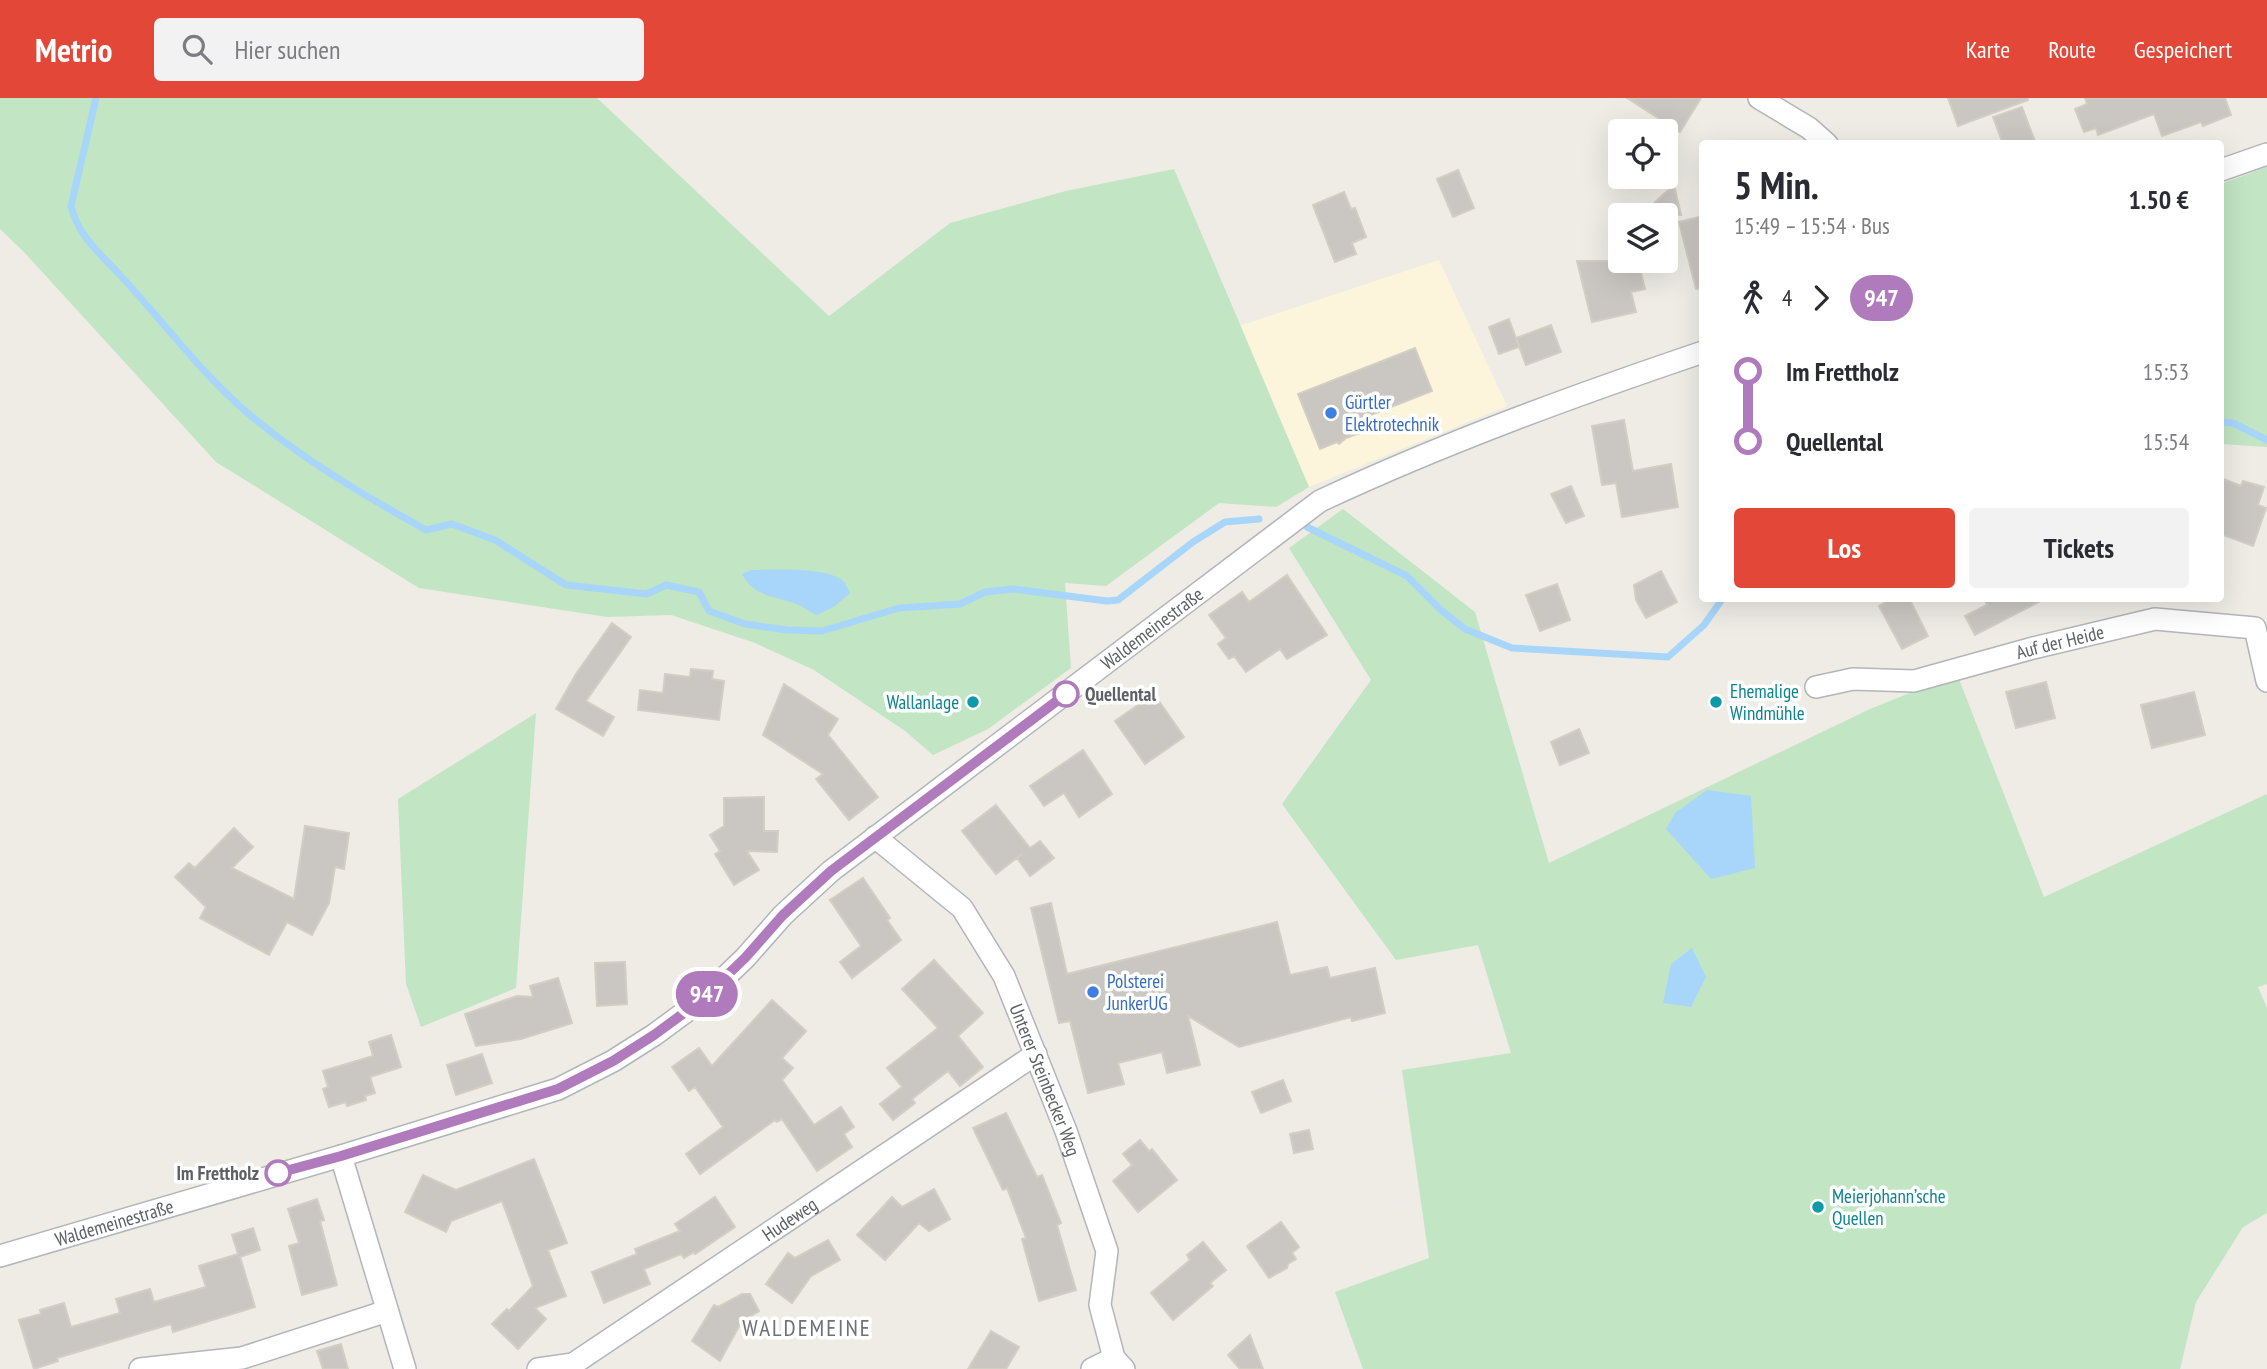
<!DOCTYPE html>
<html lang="de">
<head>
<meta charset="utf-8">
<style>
  :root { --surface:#fff; --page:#f2f2f3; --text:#2b2b33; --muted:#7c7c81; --accent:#e24738 }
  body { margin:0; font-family:"PT Sans Narrow",sans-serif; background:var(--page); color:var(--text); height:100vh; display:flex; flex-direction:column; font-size:26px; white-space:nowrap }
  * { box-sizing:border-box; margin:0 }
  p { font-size:23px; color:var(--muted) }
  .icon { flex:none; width:38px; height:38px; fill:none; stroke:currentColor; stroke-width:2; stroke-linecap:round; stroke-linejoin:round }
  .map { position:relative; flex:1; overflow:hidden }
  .side { position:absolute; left:1699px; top:42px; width:525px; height:462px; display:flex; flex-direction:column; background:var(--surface); border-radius:7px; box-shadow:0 7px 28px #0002 }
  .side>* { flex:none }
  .badge { padding:0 14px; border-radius:23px; font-size:24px; line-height:46px }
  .fabs { position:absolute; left:1608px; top:21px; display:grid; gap:14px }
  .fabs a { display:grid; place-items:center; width:70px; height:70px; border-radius:7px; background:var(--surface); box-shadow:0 7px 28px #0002; font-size:35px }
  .map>.badge { position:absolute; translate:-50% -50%; box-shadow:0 0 0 4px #fff }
  .legs { display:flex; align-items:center; gap:10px; height:77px; padding:0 35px; font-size:23px }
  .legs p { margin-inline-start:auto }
  .overview { display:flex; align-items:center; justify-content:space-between; height:119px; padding:0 35px }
  h1 { font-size:38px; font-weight:700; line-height:52px }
  .cta { display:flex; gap:14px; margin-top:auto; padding:14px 35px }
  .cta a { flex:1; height:80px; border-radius:7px; background:var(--accent); color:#fff; font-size:28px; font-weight:700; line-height:80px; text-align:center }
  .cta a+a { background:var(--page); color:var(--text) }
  ul { padding:0 35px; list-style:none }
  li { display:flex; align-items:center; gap:24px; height:70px; font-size:26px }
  li i { display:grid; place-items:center; width:10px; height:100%; margin:0 9px; background:currentColor }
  li i::after { content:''; width:18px; height:18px; margin:-9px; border:5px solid; border-radius:50%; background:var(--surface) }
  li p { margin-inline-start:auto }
  li:first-child i { background:linear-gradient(#0000 50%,currentColor 0) }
  li:last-child i { background:linear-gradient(currentColor 50%,#0000 0) }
  header { display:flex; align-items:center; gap:42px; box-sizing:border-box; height:98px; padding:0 35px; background:var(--accent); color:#fff }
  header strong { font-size:33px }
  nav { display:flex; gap:38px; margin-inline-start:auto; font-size:24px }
  .search { width:490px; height:63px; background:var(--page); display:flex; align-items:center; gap:18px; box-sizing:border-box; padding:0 24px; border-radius:7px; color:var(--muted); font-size:26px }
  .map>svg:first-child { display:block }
</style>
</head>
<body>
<header>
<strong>Metrio</strong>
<div class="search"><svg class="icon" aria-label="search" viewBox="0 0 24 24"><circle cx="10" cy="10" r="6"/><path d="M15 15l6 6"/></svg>Hier suchen</div>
<nav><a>Karte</a><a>Route</a><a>Gespeichert</a></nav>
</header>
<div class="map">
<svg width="2267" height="1271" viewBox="0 0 2267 1271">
  <rect width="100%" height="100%" fill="#eeece5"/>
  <path fill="#fcf5dc" d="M 1439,162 L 1507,308 L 1309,389 L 1239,228 Z"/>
  <path fill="#c2e5c3" d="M 0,0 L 597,0 L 829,218 L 950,125 L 1066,93 L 1174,71 L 1309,389 L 1276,409 L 1219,405 L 1106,488 L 1065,485 L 1071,570 L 988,631 L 933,657 L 905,633 L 814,572 L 755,545 L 671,517 L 607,519 L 419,490 L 216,364 L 23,153 L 0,131 Z
    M 2267,69 L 2267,349 L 2221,346 L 2221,86 Z
    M 1343,411 L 1475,514 L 1549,765 L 1870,611 L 1957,576 L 2044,799 L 2267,696 L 2267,886 L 2258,889 L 2267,910 L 2267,1115 L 2243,1129 L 2196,1204 L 2180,1271 L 1363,1271 L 1335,1194 L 1429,1160 L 1402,972 L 1511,955 L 1478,847 L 1396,862 L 1282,706 L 1371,582 L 1289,450 Z
    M 536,615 L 516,890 L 421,929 L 406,886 L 398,701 Z"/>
  <path fill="#a8d6fb" d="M 751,472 C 772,472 831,468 845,485 C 847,488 848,492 850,495 L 835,508 L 817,517 C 810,514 804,509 796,506 C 774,497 755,500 742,476 Z
    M 1707,692 L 1751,698 L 1755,770 L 1711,781 L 1666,731 L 1675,715 Z
    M 1692,850 L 1706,879 L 1691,909 L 1663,905 L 1671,866 Z"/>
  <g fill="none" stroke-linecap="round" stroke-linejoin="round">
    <path stroke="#a8d6fb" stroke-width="7" d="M 96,0 L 71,108 C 78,138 99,154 119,176 C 166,226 206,283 261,326 C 312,367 369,400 426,432 L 452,426 L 495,442 L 566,487 L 647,496 L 666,487 L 699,494 L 709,513 L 745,526 L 787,532 L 822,533 L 899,510 L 960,506 L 985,494 L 1013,491 L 1107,503 L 1118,502 L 1193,444 L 1225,424 L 1259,421
      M 2221,324 L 2233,325 L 2267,342
      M 1307,429 L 1407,478 L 1441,512 L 1465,531 L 1512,550 L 1668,559 L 1704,527 L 1723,500"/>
  </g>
  <path fill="#cac7c2" stroke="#d3cec3" stroke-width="2" d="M 1627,0 L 1701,0 L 1680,34 Z
    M 1948,0 L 2028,0 L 2028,2 L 1958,28 Z
    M 2085,0 L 2225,0 L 2231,17 L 2203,28 L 2201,24 L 2162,38 L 2154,16 L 2098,37 L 2096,30 L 2084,34 L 2075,11 L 2087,6 Z
    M 2022,9 L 2036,46 L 2003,46 L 1993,19 Z
    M 1458,72 L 1474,110 L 1453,119 L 1437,81 Z
    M 1674,87 L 1681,117 L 1641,117 Z
    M 1344,94 L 1351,111 L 1355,110 L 1366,139 L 1352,145 L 1356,156 L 1335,164 L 1313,107 Z
    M 1703,118 L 1703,190 L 1696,191 L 1679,124 Z
    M 1577,163 L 1638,163 L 1645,191 L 1631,194 L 1636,214 L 1592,224 Z
    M 1509,221 L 1519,249 L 1499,256 L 1489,229 Z
    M 1551,227 L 1561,254 L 1526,267 L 1516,240 Z
    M 1415,250 L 1432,293 L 1358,322 L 1363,334 L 1346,340 L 1339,346 L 1337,344 L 1320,351 L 1298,296 Z
    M 1624,322 L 1633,373 L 1671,366 L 1678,409 L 1622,419 L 1616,385 L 1602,387 L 1592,328 Z
    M 2221,380 L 2241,388 L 2243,383 L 2264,389 L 2258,407 L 2266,410 L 2253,448 L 2221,436 Z
    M 1571,388 L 1584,418 L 1566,425 L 1551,396 Z
    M 1661,473 L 1677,504 L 1646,520 L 1636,502 L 1634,487 Z
    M 1287,477 L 1327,537 L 1287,561 L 1280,551 L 1246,574 L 1234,558 L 1229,561 L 1218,546 L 1226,540 L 1209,517 L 1242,494 L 1249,504 Z
    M 1557,486 L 1570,522 L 1540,533 L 1526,497 Z
    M 1894,500 L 1909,500 L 1928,538 L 1902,551 L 1879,508 Z
    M 1984,500 L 2046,500 L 1975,537 L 1965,518 L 1987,507 Z
    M 612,525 L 631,539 L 586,603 L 614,619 L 603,638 L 556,611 L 576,576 Z
    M 691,571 L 713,573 L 712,581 L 724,583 L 719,622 L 638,612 L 640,592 L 663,595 L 665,576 L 690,579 Z
    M 2046,584 L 2055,620 L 2016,630 L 2006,594 Z
    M 784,586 L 838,621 L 828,637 L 878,699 L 849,722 L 816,681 L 823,676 L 763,637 Z
    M 2194,594 L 2205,637 L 2152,650 L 2141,607 Z
    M 1154,596 L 1184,639 L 1145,666 L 1115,623 Z
    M 1579,631 L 1589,655 L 1560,667 L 1551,644 Z
    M 1083,652 L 1112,696 L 1079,719 L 1064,695 L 1044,708 L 1030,688 Z
    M 764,699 L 764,733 L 778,733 L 777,754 L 747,753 L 759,772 L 734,787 L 715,756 L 720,753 L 710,737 L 724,728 L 724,700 Z
    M 996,707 L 1030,750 L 1040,743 L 1054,760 L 1030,778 L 1017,760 L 1022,756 L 996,776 L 962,733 Z
    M 305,728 L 349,735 L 344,771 L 335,769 L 329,805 L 312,837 L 287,824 L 269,857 L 200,820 L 206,809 L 175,779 L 189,765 L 195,770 L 234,730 L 253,749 L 232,770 L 294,801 Z
    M 863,780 L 890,820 L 887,822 L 901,842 L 852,880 L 840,864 L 861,848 L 830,802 Z
    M 1051,805 L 1067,876 L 1277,824 L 1290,877 L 1327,869 L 1330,880 L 1375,870 L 1385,915 L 1352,923 L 1351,919 L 1239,949 L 1188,918 L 1200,967 L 1167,975 L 1162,954 L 1118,965 L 1124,986 L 1088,995 L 1070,923 L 1059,925 L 1031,810 Z
    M 934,862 L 983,915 L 958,938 L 983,969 L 960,988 L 948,973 L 912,1001 L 915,1005 L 893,1022 L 880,1006 L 902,989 L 887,970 L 938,930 L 902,891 Z
    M 625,864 L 627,906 L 597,908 L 595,865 Z
    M 558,880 L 572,925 L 521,941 L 476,948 L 465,916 L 517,898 L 533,899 L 530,888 Z
    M 772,902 L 806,933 L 782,960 L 793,970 L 782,982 L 814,1027 L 841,1009 L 854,1029 L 844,1036 L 852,1049 L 817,1073 L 782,1021 L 777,1024 L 775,1022 L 700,1076 L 686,1056 L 723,1029 L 695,989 L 689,993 L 672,969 L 699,950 L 712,968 Z
    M 391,937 L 401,969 L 370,979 L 375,995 L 365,998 L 366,1002 L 347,1008 L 346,1004 L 329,1009 L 323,991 L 328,989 L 323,973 L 373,958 L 369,944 Z
    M 482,956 L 492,985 L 456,997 L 447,967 Z
    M 1283,982 L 1291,1003 L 1261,1015 L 1252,994 Z
    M 1006,1015 L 1037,1079 L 1042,1077 L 1061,1125 L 1057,1127 L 1076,1192 L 1039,1203 L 1022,1141 L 1026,1140 L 1007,1090 L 1003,1092 L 973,1030 Z
    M 1309,1032 L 1313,1051 L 1294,1055 L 1290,1036 Z
    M 1140,1042 L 1149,1053 L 1152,1051 L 1177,1082 L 1138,1114 L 1113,1083 L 1132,1067 L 1123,1056 Z
    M 534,1061 L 567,1145 L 548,1152 L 566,1198 L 535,1210 L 546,1221 L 518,1251 L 492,1226 L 507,1211 L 509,1213 L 533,1188 L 502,1103 L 451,1123 L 446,1134 L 405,1114 L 423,1077 L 456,1092 Z
    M 934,1091 L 950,1121 L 929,1133 L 919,1125 L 885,1162 L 857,1137 L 892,1099 L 902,1109 Z
    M 715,1099 L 735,1129 L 695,1156 L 694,1154 L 684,1160 L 681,1156 L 644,1171 L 650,1186 L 604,1205 L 592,1174 L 637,1156 L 635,1151 L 680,1133 L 675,1126 Z
    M 317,1101 L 324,1122 L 320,1123 L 337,1187 L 302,1197 L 289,1148 L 299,1145 L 288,1111 Z
    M 1281,1124 L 1299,1149 L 1292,1155 L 1296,1161 L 1288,1166 L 1287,1170 L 1269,1180 L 1247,1148 Z
    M 253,1130 L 260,1152 L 240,1159 L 255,1209 L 173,1234 L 171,1226 L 57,1260 L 58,1263 L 34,1271 L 19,1222 L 41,1216 L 40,1212 L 64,1205 L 71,1229 L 120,1215 L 116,1201 L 150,1191 L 154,1204 L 206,1189 L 199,1168 L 238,1156 L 232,1137 Z
    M 828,1142 L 840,1162 L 811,1178 L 792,1205 L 766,1186 L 788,1155 L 795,1160 Z
    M 1203,1144 L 1226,1172 L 1210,1185 L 1213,1188 L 1173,1222 L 1151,1195 L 1190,1162 L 1187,1157 Z
    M 742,1196 L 750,1196 L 759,1213 L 742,1223 L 720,1263 L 692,1243 L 714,1207 L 718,1209 Z
    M 991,1233 L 1019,1249 L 1006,1271 L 968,1271 Z
    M 1250,1237 L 1263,1271 L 1240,1271 L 1228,1257 Z
    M 341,1246 L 348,1271 L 323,1271 L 317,1253 Z"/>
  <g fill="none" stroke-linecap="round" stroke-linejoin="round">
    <g stroke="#b2b5b9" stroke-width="24">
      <g id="minor">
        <path d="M 1759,0 L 1809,30 L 1827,46"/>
        <path d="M 2221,72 L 2267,56"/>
        <path id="s1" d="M 1816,589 L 1853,581 L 1914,583 L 2033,550 L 2155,521 L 2255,530 L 2267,583"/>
        <path id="s2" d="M 875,739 L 962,810 L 1004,878 L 1066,1033 L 1107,1153 L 1100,1207 L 1114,1260 L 1124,1271"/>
        <path d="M 341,1058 L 405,1271"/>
        <path id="s3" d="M 0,1158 L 341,1058 L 558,991 L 613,963 L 654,937 L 699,904 L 745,860 L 783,817 L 831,773 L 1320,403 C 1444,345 1573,298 1703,254"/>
        <path d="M 140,1271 L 242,1260 L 387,1213"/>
        <path id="s4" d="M 538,1271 L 573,1266 L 1036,956"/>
        <path d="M 1092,1271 L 1114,1260"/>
      </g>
    </g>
    <use href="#minor" stroke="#fff" stroke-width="21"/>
  </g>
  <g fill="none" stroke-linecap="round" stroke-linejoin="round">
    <g stroke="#fff" stroke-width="16">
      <path id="line-1" d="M 278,1075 L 341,1058 L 558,991 L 613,963 L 654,937 L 699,904 L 745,860 L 783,817 L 831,773 L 1066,596"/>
    </g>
    <use href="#line-1" stroke="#b07bbd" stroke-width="10"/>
  </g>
  <g fill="#3f7fe0" stroke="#fff" stroke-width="2.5">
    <circle cx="1331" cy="315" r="7"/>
    <circle cx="1093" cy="894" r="7"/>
  </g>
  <g fill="#fff" stroke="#b07bbd" stroke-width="3.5">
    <circle cx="1066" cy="596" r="12"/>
    <circle cx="278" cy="1075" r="12"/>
  </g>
  <g fill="#0f9aa8" stroke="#fff" stroke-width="2.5">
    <circle cx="973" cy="604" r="7"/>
    <circle cx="1716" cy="604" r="7"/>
    <circle cx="1818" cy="1109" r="7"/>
  </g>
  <g text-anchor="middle" stroke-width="7" stroke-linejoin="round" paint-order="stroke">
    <g font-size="19" fill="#366cbe" stroke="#fff" text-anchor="start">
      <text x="1345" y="311">Gürtler<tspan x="1345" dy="22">Elektrotechnik</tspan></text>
      <text x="1107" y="890">Polsterei<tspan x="1107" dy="22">JunkerUG</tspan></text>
    </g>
    <g font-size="19" fill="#5d6065" stroke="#fff">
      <text dy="7" stroke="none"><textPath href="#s3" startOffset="1337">Waldemeinestraße</textPath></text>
      <text dy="7" stroke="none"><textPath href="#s1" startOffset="250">Auf der Heide</textPath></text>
      <text dy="7" stroke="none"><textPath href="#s2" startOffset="304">Unterer Steinbecker Weg</textPath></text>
      <text dy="7" stroke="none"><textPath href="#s4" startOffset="296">Hudeweg</textPath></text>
      <text dy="7" stroke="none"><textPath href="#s3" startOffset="119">Waldemeinestraße</textPath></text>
    </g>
    <g font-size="19" fill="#0d838f" stroke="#fff" text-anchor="start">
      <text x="1730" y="600">Ehemalige<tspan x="1730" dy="22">Windmühle</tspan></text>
      <text x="959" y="611" text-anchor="end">Wallanlage</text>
      <text x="1832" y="1105">Meierjohann’sche<tspan x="1832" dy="22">Quellen</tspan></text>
    </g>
    <g font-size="19" font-weight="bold" fill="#5d6065" stroke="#fff" text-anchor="start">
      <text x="1085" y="603">Quellental</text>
      <text x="259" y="1082" text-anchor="end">Im Frettholz</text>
    </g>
    <g font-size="23" letter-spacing="2" fill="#6e7277" stroke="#fff">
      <text x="807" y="1238">WALDEMEINE</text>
    </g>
  </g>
</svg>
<div class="fabs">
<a><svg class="icon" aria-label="locate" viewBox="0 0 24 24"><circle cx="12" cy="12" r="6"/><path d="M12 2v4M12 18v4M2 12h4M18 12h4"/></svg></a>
<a><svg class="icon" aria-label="layers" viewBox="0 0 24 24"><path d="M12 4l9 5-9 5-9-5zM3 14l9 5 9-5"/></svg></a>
</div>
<b class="badge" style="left:707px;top:896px;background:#b07bbd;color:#fff">947</b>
<section class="side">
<div class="overview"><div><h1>5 Min.</h1><p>15:49 – 15:54 · Bus</p></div><b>1.50 €</b></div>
<div class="legs"><svg class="icon" aria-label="walk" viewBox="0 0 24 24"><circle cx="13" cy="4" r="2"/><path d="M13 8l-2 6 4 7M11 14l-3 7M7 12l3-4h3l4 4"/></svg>4<svg class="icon" aria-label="forward" viewBox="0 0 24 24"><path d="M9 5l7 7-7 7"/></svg><b class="badge" style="background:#b07bbd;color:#fff">947</b></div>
<ul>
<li><i style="color:#b07bbd"></i><b>Im Frettholz</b><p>15:53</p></li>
<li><i style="color:#b07bbd"></i><b>Quellental</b><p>15:54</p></li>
</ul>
<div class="cta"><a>Los</a><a>Tickets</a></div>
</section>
</div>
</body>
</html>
